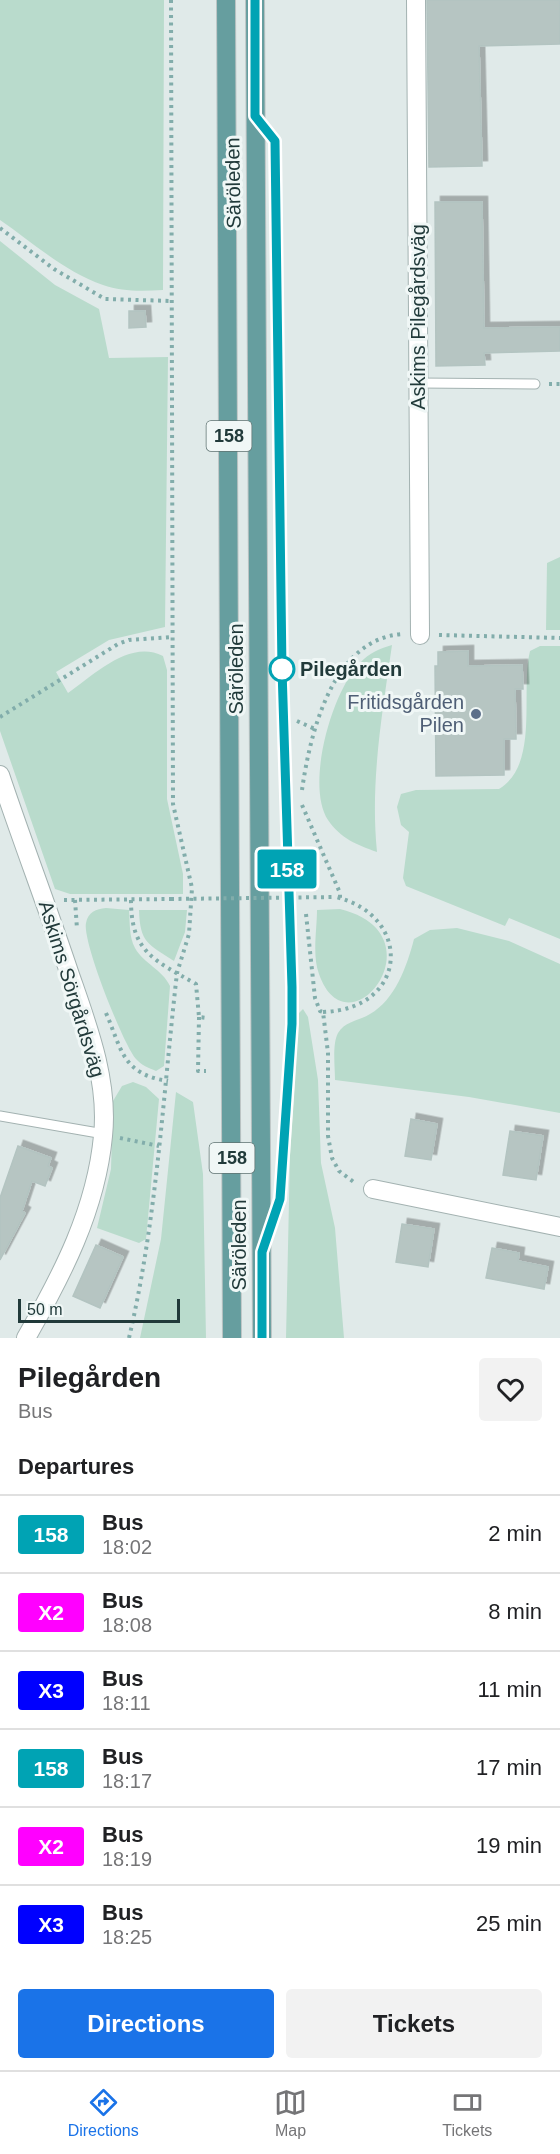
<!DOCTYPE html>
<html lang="en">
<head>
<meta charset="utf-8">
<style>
  :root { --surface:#fff; --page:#f2f2f2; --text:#202124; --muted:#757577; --line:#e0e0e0; --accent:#1a73e8 }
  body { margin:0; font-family:Arial,sans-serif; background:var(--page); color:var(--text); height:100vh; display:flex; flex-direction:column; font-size:22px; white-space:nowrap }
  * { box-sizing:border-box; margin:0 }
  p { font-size:20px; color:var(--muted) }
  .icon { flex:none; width:33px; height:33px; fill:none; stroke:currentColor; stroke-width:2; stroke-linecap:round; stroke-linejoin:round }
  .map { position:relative; height:1338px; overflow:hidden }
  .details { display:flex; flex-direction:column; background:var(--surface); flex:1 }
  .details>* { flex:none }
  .badge { padding:0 12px; border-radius:4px; font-size:21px; line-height:39px }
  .scale { position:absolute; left:18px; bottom:15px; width:162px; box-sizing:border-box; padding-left:6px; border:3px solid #213a3a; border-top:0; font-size:16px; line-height:21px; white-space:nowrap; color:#213a3a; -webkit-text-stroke:4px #f0f7f6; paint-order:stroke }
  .map>.badge { position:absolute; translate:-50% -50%; box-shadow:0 0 0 3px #fff }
  h2 { padding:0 18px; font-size:22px; line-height:54px }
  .round { display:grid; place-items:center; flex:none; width:63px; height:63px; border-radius:6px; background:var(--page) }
  .summary { display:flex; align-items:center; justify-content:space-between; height:102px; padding:0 18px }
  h1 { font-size:28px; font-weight:600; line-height:45px }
  .action { display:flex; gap:12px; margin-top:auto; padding:12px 18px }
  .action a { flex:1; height:69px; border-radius:6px; background:var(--accent); color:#fff; font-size:24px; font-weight:600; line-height:69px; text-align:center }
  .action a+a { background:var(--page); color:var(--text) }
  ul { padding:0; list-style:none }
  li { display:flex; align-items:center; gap:18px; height:78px; padding:0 18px; border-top:2px solid var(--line) }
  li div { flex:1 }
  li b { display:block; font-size:22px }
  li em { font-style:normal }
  li .badge { min-width:66px; font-weight:700; text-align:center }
  .dock { display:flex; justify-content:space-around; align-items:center; height:84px; border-top:2px solid var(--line); background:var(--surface); font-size:16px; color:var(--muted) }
  .dock a { display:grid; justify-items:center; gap:3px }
  .dock .active { color:var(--accent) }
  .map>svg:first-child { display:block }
</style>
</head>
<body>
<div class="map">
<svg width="560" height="1338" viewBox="0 0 560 1338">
  <defs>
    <filter id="shadow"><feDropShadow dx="5.5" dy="-5.5" stdDeviation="0" flood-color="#0004"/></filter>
  </defs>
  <rect width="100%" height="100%" fill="#e0eae9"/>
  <path fill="#b9dbcc" d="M 0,0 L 164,0 L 163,290 C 143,291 122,292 103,285 C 65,272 32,242 0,220 Z
    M 0,241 L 55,285 L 99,309 L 109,358 L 168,357 L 165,627 L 109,640 L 56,672 L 68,693 C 95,674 130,639 163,656 L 167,670 L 167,799 L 183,874 L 183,894 L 70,894 L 55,889 L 0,731 Z
    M 560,557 L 560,630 L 546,630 L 547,563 Z
    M 392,645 C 382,715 370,782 377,852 C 357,845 340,838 328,820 C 305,785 332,691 360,663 C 369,653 379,649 392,645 Z
    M 540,646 L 560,646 L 560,939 L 509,918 L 505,926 L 406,886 L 403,878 L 409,832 L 401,825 L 397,807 L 401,794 L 416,790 L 499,789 C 540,764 520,692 530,651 Z
    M 106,908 L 129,910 C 130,923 129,937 135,948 C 144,964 162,969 170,986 L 164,1066 L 156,1071 C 149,1068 141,1065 136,1059 C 123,1044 82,941 86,923 C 88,912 96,909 106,908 Z
    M 340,909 C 443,934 348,1057 319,974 C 312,956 317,929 317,910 Z
    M 139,910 L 187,910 L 185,932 L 174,961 C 148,944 140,943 139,910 Z
    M 457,928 L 509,941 L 560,964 L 560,1113 L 469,1097 L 335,1080 C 335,1067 332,1044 338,1033 C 345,1021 359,1021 370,1014 C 395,1000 407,966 414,939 L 430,930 Z
    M 303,1009 L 308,1017 L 318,1080 L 321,1163 L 335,1228 L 344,1338 L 286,1338 L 290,1155 L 299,1013 Z
    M 133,1082 L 146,1087 L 159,1099 L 146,1239 L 139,1243 L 97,1228 L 111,1169 L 113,1101 L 122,1086 Z
    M 176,1092 L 193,1102 L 203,1174 L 206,1338 L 140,1338 L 161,1239 Z"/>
  <path fill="#b6c5c2" stroke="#b3c4c1" stroke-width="1.5" filter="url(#shadow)" d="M 427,0 L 560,0 L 560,44 L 479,46 L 482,166 L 429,167 Z
    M 435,202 L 482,202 L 484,328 L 560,327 L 560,351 L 484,353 L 485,365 L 436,366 Z
    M 129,311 L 145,311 L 146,327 L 129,328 Z
    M 468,651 L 468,666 L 522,665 L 523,689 L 515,689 L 516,739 L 504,739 L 504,775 L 436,776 L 435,666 L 438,666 L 438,652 Z
    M 411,1119 L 437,1124 L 431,1160 L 405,1156 Z
    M 510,1131 L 543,1136 L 536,1180 L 503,1175 Z
    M 18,1146 L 51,1158 L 48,1166 L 52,1168 L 45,1186 L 32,1181 L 22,1211 L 25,1213 L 0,1260 L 0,1198 Z
    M 402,1224 L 434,1229 L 428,1267 L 396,1262 Z
    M 96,1245 L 123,1257 L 100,1308 L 73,1296 Z
    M 492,1248 L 519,1253 L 518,1261 L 548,1267 L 544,1289 L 486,1278 Z"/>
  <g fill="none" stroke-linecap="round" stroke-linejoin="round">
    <g stroke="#a3b2b1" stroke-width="11">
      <path id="lane" d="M 257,118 L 275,141 L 282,669 L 292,1024 L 280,1199 L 266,1238
        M 419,383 L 535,384
        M 0,1116 L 104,1134"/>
    </g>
    <g stroke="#a3b2b1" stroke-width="20">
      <path id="street" d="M 416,0 L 420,635
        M 0,775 C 22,841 47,906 69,972 C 87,1024 109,1080 103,1136 C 96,1210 62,1275 26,1338
        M 373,1189 L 560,1227"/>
    </g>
    <g stroke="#bcc4c4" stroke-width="20">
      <path id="primary" d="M 226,0 L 232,1338
        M 255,0 L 262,1338"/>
    </g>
    <path stroke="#82adab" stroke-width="4" stroke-dasharray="3 4.5" stroke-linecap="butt" d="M 0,228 L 54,269 L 105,299 L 172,301
      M 549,384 L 560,384
      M 439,635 L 560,638
      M 0,717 L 118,644 L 129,640 L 172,637
      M 297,721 L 315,729
      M 302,790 C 310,734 332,639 402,634
      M 302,805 L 340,893 L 340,898
      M 64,900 L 171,899
      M 75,900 L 77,929
      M 131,900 C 131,952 154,960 196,984 L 199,1017 L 207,1018
      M 306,914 L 315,998 L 320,1011 L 323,1012 L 328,1053 L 328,1136 L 332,1158 L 339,1171 L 355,1183
      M 323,1012 C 409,1009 413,916 336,897
      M 106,1013 C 122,1050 122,1074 168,1081
      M 199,1017 L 198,1071 L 206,1071
      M 120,1138 L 159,1146
      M 129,1338 C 157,1218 163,1095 177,973 L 189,934 L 192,888 L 173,804 L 171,0"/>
    <use href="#lane" stroke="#fff" stroke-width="9"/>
    <use href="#street" stroke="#fff" stroke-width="18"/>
    <use href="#primary" stroke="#669e9f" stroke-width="18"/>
    <path stroke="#82adab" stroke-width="4" stroke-dasharray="3 4.5" stroke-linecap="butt" d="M 171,899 L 336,897"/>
  </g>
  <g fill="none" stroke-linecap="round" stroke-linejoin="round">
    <g stroke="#fff" stroke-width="14">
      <path id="line" d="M 255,0 L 255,116 L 275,141 L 282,669 L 292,987 L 292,1024 L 280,1199 L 262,1252 L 262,1338"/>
    </g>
    <use href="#line" stroke="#00a3b4" stroke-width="9"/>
  </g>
  <circle fill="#fff" stroke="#00a3b4" stroke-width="3" cx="282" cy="669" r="12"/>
  <circle fill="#5c6f8a" stroke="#f0f7f6" stroke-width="2" cx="476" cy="714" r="6"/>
  <g text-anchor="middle" stroke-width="6" stroke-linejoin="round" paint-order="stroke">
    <g fill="#f0f7f6" stroke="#5f7372" stroke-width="1.5">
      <rect x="206.5" y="421" width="45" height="30" rx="4.5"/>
      <rect x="209.5" y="1143" width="45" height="30" rx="4.5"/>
    </g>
    <g font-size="18" font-weight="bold" fill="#213a3a">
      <text x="229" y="442">158</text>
      <text x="232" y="1164">158</text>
    </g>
    <g font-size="20" fill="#213a3a" stroke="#f0f7f6">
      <text transform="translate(233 183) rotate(-91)" y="7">Säröleden</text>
      <text transform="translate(418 317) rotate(-90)" y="7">Askims Pilegårdsväg</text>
      <text transform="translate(236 669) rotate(-90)" y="7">Säröleden</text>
      <text transform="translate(72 989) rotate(73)" y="7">Askims Sörgårdsväg</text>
      <text transform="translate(239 1245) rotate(-90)" y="7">Säröleden</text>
    </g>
    <g font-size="20" font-weight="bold" fill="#213a3a" stroke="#f0f7f6" text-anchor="start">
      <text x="300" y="676">Pilegården</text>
    </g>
    <g font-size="20" fill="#4e5e75" stroke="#f0f7f6" text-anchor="end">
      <text x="464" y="709">Fritidsgården<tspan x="464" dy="23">Pilen</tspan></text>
    </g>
  </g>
</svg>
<div class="scale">50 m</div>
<b class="badge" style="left:287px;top:869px;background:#00a3b4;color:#fff">158</b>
</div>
<section class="details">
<div class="summary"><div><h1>Pilegården</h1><p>Bus</p></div><a class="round"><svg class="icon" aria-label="heart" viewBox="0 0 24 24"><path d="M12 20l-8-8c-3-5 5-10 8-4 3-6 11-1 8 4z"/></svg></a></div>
<h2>Departures</h2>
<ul>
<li><span class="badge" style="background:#00a3b4;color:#fff">158</span><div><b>Bus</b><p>18:02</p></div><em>2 min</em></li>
<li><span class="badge" style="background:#f0f;color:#fff">X2</span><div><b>Bus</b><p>18:08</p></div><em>8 min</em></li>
<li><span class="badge" style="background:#00f;color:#fff">X3</span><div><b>Bus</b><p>18:11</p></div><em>11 min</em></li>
<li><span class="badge" style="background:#00a3b4;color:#fff">158</span><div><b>Bus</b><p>18:17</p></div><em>17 min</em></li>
<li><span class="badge" style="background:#f0f;color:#fff">X2</span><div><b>Bus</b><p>18:19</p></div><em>19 min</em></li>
<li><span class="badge" style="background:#00f;color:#fff">X3</span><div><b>Bus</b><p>18:25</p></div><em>25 min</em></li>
</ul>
<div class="action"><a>Directions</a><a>Tickets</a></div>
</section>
<nav class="dock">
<a class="active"><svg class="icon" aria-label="directions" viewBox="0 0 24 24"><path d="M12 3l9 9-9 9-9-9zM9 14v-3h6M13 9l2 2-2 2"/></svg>Directions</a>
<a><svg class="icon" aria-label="map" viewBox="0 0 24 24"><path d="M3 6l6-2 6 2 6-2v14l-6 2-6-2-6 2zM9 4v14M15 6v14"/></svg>Map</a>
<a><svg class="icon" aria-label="tickets" viewBox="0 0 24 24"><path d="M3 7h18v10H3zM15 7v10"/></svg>Tickets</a>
</nav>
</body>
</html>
